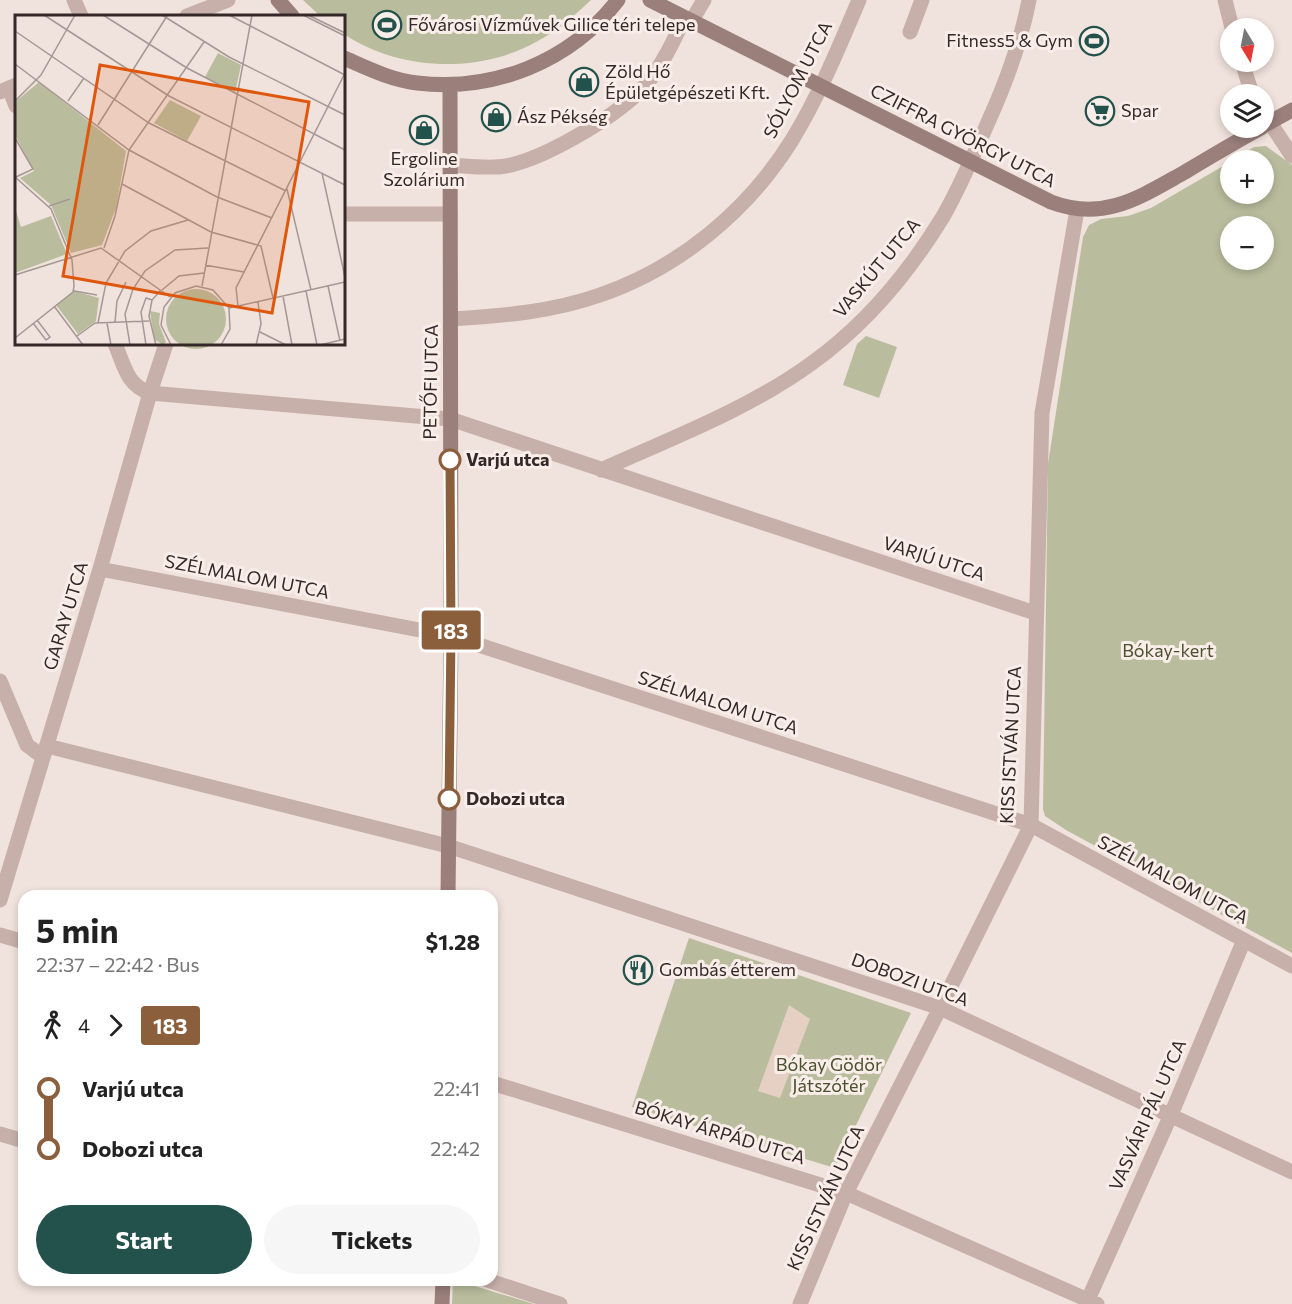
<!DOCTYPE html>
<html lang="en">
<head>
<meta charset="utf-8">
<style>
  :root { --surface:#fff; --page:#f6f6f6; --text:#222; --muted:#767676; --accent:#22524b }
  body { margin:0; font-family:Commissioner,sans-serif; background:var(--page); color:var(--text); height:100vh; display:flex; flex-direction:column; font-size:22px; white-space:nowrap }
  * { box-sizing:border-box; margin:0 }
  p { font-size:20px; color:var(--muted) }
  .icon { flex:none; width:33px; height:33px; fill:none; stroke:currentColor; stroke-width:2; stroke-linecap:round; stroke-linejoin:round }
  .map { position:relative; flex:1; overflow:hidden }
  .side { position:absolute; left:18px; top:890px; width:480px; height:396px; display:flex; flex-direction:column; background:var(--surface); border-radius:18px; box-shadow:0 3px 9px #0003 }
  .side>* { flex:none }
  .badge { padding:0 12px; border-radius:4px; font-size:21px; line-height:39px }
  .needle { width:39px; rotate:170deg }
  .tools { position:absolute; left:1220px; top:18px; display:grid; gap:12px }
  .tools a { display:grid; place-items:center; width:54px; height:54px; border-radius:50%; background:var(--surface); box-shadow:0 3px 9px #0003; font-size:30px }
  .map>.badge { position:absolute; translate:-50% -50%; box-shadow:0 0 0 3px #fff }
  .legs { display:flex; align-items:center; gap:9px; height:66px; padding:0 18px; font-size:20px }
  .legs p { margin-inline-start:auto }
  .head { display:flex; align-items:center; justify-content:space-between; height:102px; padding:0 18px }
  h1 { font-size:33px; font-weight:700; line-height:45px }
  .cta { display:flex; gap:12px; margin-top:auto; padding:12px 18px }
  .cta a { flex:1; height:69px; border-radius:36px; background:var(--accent); color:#fff; font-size:24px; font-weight:700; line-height:69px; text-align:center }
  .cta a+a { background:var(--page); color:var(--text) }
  ul { padding:0 18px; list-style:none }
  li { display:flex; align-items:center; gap:21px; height:60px; font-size:22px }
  li i { display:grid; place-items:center; width:9px; height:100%; margin:0 8px; background:currentColor }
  li i::after { content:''; width:15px; height:15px; margin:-8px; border:4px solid; border-radius:50%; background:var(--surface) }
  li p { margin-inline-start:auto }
  li:first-child i { background:linear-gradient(#0000 50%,currentColor 0) }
  li:last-child i { background:linear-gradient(currentColor 50%,#0000 0) }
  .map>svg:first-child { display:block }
</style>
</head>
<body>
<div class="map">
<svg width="1292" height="1304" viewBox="0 0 1292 1304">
  <rect width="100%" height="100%" fill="#f0e2dc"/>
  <path fill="#b9bd9d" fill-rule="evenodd" d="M 303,0 L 591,0 C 574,16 557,31 536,42 C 479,74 398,71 344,34 L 344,16 L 320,16 Z
    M 1266,146 L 1292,165 L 1292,953 L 1066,830 L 1045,816 L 1043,809 L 1048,464 L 1083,237 L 1089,225 L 1101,219 L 1128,216 L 1151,208 L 1230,162 L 1230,194 L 1263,194 L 1263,160 L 1232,160 L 1254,147 ZM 1230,226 L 1263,226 L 1263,260 L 1230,260 Z
    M 866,336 L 897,347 L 879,398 L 843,385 L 857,344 Z
    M 689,938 L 911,1013 L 835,1168 L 632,1107 Z
    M 453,1280 L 455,1280 L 534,1304 L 452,1304 Z"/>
  <path fill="#e6d0c4" d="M 789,1005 L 810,1019 L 780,1098 L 758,1091 Z"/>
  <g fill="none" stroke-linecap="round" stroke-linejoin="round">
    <path stroke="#c7b0a9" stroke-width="15" d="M 74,0 L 81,16
      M 1225,0 L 1232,28
      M 691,22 L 704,0
      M 910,32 L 922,0
      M 1242,62 L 1252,94
      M 9,88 L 16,106
      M 1263,112 L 1292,156
      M 451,165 C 469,166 488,169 506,166 C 544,159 611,119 639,92 C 657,75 674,41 684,18
      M 344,214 L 450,214
      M 452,319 C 501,316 552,312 600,295 C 679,268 748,211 792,140 C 819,96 839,47 859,0
      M 115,344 C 124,364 126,385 150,393 L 450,419 L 1035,613
      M 601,470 C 672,438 749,409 812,363 C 865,325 910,271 944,215 C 961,185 975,152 989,120 C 1006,82 1021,42 1029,0
      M 100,569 L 451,636 L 1031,825 L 1292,966
      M 0,681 L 27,745 L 43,757
      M 47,746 L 448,846 L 940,1008 L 1292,1172
      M 0,900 L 100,569 L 150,393 L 166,344
      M 0,935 L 24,942
      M 492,1083 L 846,1193 L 1097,1304
      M 0,1134 L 24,1141
      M 487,1280 L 560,1304
      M 800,1304 L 846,1193 L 940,1008 L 1031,825 L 1042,413 L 1077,210
      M 1086,1304 L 1170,1117 L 1244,940"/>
    <path stroke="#c7b0a9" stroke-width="15" d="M 187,16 L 228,0
      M 0,92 L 16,85"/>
    <path stroke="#9a7f7b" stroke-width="15" d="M 278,0 L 292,16
      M 650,0 L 1051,202 C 1104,222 1140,197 1185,172 C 1210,157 1235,142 1261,128
      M 344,58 C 367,68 391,80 417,83 C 494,92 570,62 618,0
      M 1263,126 L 1292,110
      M 448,896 L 451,636 L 450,85
      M 442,1304 L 443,1280"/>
  </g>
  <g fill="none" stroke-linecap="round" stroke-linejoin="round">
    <g stroke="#fff" stroke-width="14">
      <path id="line-1" d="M 449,799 L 451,636 L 450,460"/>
    </g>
    <use href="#line-1" stroke="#8b5e3c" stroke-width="9"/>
  </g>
  <defs>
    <g id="stadium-ring" transform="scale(1.5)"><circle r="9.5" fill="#f8ede8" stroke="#22524b" stroke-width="1.5"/><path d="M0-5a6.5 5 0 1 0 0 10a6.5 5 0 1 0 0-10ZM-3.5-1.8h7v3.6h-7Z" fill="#22524b"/></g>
    <g id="shop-ring" transform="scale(1.5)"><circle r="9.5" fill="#f8ede8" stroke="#22524b" stroke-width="1.5"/><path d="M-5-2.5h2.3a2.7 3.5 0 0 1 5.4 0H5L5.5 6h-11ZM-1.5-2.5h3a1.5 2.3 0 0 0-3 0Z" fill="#22524b"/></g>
    <g id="supermarket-ring" transform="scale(1.5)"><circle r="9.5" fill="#f8ede8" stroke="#22524b" stroke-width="1.5"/><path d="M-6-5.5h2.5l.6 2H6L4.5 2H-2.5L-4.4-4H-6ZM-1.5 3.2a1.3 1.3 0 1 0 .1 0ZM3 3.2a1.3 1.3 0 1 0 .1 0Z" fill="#22524b"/></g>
    <g id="restaurant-ring" transform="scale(1.5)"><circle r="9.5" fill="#f8ede8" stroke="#22524b" stroke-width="1.5"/><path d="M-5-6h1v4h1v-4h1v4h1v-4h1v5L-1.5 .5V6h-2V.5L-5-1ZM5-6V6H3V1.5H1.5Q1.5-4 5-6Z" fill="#22524b"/></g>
  </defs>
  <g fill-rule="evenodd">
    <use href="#stadium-ring" x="387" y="25"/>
    <use href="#stadium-ring" x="1094" y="41"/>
    <use href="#shop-ring" x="584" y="82"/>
    <use href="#supermarket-ring" x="1100" y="111"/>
    <use href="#shop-ring" x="496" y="117"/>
    <use href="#shop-ring" x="424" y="130"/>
    <use href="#restaurant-ring" x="638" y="970"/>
  </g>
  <g fill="#fff" stroke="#8b5e3c" stroke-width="3">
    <circle cx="450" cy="460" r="10"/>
    <circle cx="449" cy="799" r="10"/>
  </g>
  <g text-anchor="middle" stroke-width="6" stroke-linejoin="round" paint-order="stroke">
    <g font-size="18" fill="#342928" stroke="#f8ede8" text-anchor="start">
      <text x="408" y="31">Fővárosi Vízművek Gilice téri telepe</text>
      <text x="1073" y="47" text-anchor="end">Fitness5 &amp; Gym</text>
      <text x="605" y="78">Zöld Hő<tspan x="605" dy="21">Épületgépészeti Kft.</tspan></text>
      <text x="1121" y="117">Spar</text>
      <text x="517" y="123">Ász Pékség</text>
      <text x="424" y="165" text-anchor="middle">Ergoline<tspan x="424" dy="21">Szolárium</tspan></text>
      <text x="659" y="976">Gombás étterem</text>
    </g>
    <g font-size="18" fill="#342928" stroke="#f8ede8">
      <text transform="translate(798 80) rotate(-63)" y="6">SÓLYOM UTCA</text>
      <text transform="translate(963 136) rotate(27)" y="6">CZIFFRA GYÖRGY UTCA</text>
      <text transform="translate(877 268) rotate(-50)" y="6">VASKÚT UTCA</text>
      <text transform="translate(431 382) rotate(-89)" y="6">PETŐFI UTCA</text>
      <text transform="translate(934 559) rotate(18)" y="6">VARJÚ UTCA</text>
      <text transform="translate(247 577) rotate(11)" y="6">SZÉLMALOM UTCA</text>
      <text transform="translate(66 616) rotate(-73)" y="6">GARAY UTCA</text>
      <text transform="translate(718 703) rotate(18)" y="6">SZÉLMALOM UTCA</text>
      <text transform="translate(1011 745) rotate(-87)" y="6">KISS ISTVÁN UTCA</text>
      <text transform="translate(1173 880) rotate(28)" y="6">SZÉLMALOM UTCA</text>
      <text transform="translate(910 980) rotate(20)" y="6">DOBOZI UTCA</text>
      <text transform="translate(1148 1115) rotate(-66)" y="6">VASVÁRI PÁL UTCA</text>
      <text transform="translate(720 1133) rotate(17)" y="6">BÓKAY ÁRPÁD UTCA</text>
      <text transform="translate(826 1198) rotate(-65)" y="6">KISS ISTVÁN UTCA</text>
    </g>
    <g font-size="18" font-weight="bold" fill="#342928" stroke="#f8ede8" text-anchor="start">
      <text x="466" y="466">Varjú utca</text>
      <text x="466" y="805">Dobozi utca</text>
    </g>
    <g font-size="18" fill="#4b502e" stroke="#f8ede8">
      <text x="1168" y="657">Bókay-kert</text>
      <text x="829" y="1071">Bókay Gödör<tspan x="829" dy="21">Játszótér</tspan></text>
    </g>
  </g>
  <g transform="translate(15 15)">
    <rect width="330" height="330" fill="#f0e2dc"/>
    <path d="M 203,38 L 226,50 L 220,78 L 190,62 ZM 24,67 L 111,136 L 101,193 L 87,230 L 56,238 L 36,190 L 5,163 L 19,156 L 0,120 L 0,87 ZM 155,85 L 186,101 L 172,126 L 139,108 ZM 0,193 L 6,212 L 36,201 L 52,239 L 0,258 ZM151 304a30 30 0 1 1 60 0a30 30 0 1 1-60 0ZM 59,276 L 84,283 L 81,306 L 63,319 L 41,290 ZM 135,296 L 145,298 L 144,309 L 151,327 L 148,330 L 139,324 Z" fill="#b9bd9d"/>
    <path fill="none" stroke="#a59894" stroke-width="1.5" d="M 29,0 L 154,81 L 330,170M 88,0 L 172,53 L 330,135M 147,0 L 214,42 L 330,100M 214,0 L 330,60M 288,0 L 330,21M 293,0 L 330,18M 0,16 L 134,108 L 271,176M 0,49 L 114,135 L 202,182 L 257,203M 0,86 L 26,60 L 60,0M 53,86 L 69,63M 83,110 L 152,1M 0,123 L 18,154 L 1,162M 307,158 L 330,262M 0,162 L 36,194 L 57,245 L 59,271 L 58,277 L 0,323M 107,169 L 196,217 L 246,231 L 258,283M 272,174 L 296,275M 34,191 L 55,184M 89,233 L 100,201 L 114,135 L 189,27M 190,250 L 229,257M 0,260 L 86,233 L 155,282M 187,271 L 237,0M 313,271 L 325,326M 147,275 L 164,261 L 189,258M 59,276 L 82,280M 291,276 L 302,330M 268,281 L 277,330M 39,291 L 68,330M 223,291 L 221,273 L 330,58M 214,293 L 330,267M 100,307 L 102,286 L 111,267M 18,308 L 31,325 L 35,322 L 22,305M 83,308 L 91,268 L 110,236 L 136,216 L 173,205M 92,308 L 96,330M 245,317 L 271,330M 62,321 L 80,308 L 134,306M 115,330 L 110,299 L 118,274 L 130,256 L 160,235 L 193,233M 131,330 L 126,297 L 131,283 L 137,285M 141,330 L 134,301 L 137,285 L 146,275M 156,330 L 146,310 L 149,292 L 160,278 L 181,271 L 198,275 L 214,293 L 215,314 L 206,330M 241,330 L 246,309 L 243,287M 305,330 L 330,324"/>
    <path fill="#df570d" fill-opacity="0.15" stroke="#df570d" stroke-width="3" d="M 85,50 L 294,87 L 257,298 L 48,261 Z"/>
    <rect width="330" height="330" fill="none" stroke="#342928" stroke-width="3"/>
  </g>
</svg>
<div class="tools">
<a><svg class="needle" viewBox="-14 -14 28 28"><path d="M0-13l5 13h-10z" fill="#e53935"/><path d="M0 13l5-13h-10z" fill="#767676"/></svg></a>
<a><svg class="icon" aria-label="layers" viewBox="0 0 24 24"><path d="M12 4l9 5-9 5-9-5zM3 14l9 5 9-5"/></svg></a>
<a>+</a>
<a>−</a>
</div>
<b class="badge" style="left:451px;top:630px;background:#8b5e3c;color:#fff">183</b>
<section class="side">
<div class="head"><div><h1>5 min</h1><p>22:37 – 22:42 · Bus</p></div><b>$1.28</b></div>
<div class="legs"><svg class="icon" aria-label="walk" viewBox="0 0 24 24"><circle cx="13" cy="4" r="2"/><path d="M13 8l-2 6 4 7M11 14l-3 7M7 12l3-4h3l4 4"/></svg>4<svg class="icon" aria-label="forward" viewBox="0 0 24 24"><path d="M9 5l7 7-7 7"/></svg><b class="badge" style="background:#8b5e3c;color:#fff">183</b></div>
<ul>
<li><i style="color:#8b5e3c"></i><b>Varjú utca</b><p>22:41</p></li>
<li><i style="color:#8b5e3c"></i><b>Dobozi utca</b><p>22:42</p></li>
</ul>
<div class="cta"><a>Start</a><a>Tickets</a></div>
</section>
</div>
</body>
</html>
